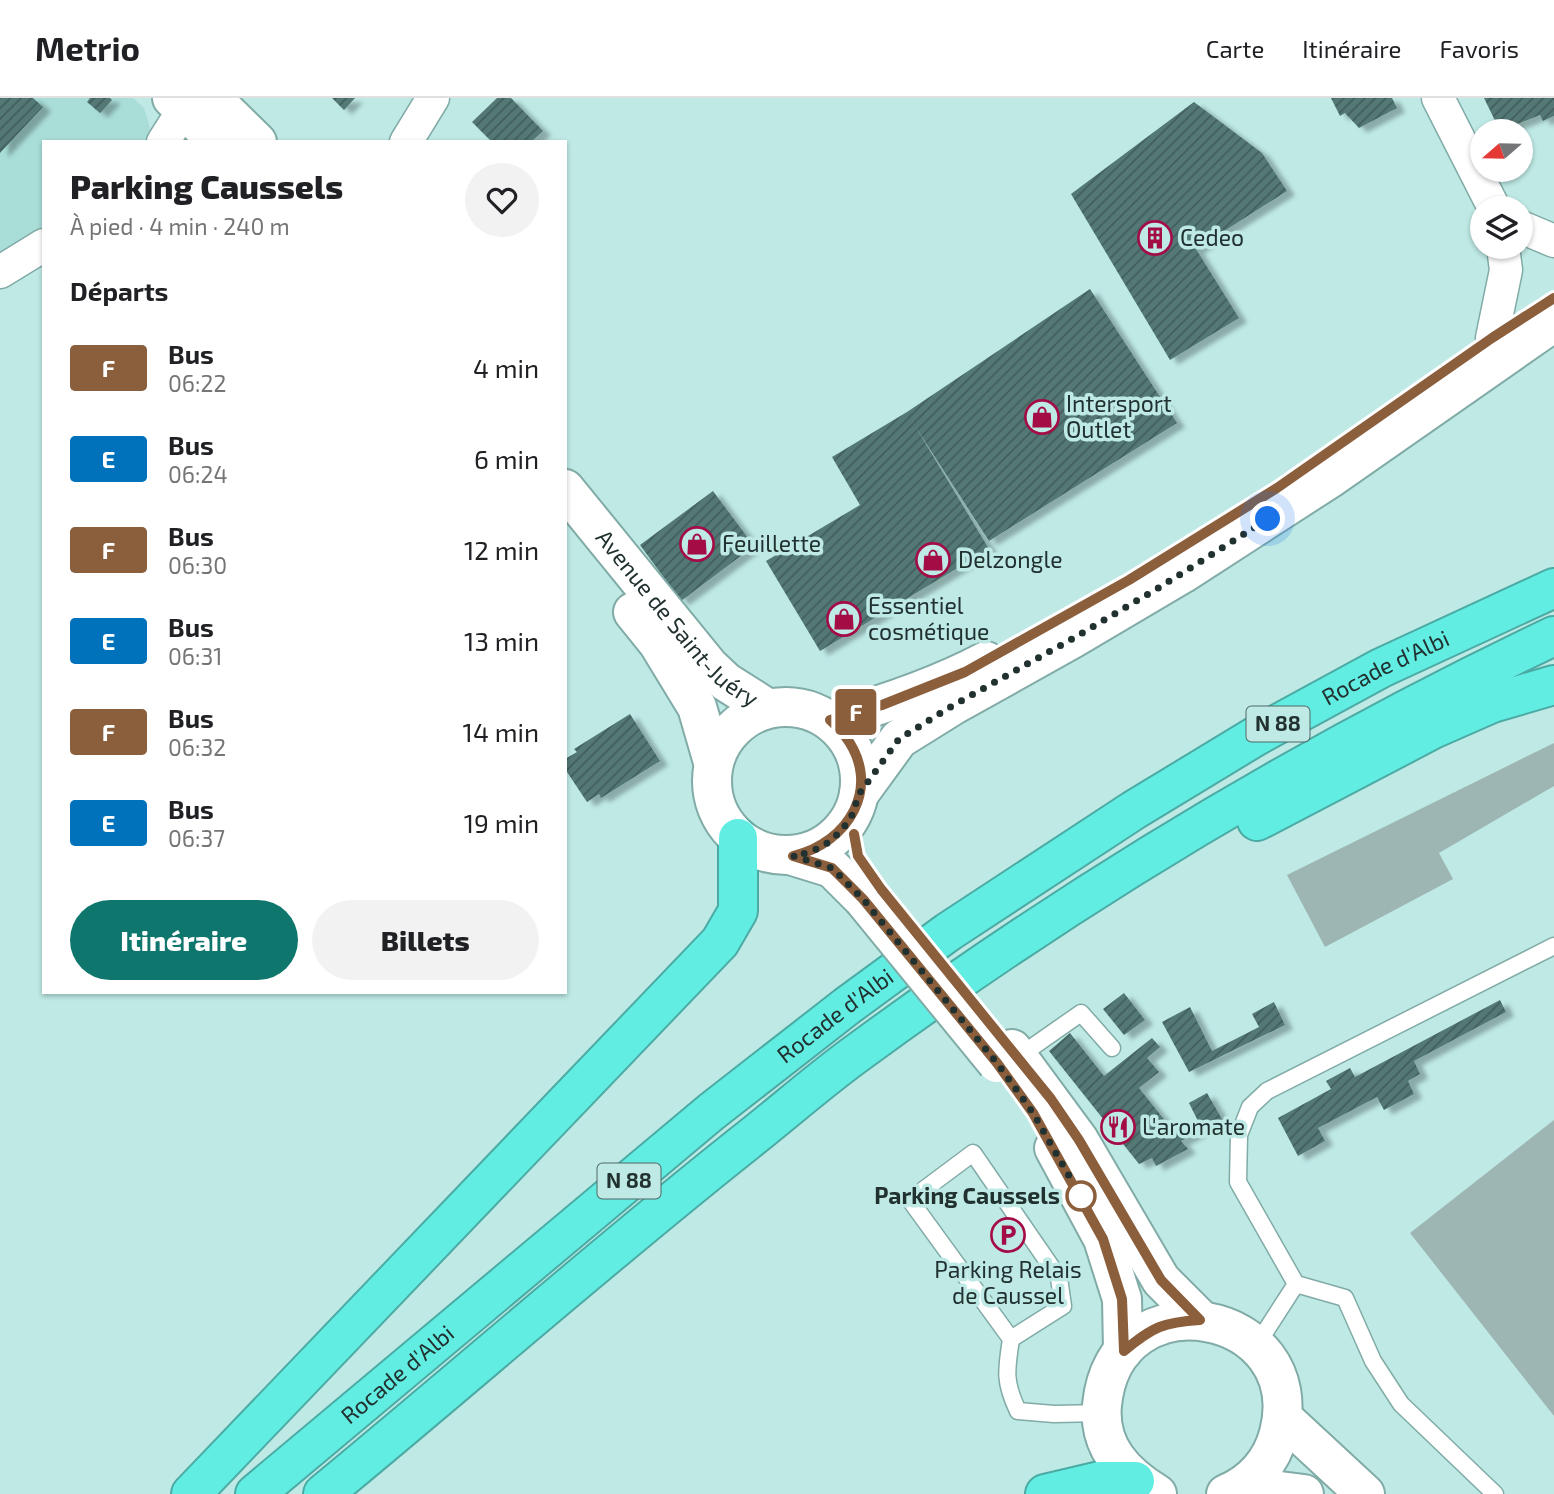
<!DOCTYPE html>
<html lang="fr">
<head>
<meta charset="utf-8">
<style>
  :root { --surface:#fff; --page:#f2f2f2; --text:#202124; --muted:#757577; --line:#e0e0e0; --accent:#0f766e }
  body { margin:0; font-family:"Exo 2",sans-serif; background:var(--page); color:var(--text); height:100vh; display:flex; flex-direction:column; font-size:26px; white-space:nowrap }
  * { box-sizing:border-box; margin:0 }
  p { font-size:23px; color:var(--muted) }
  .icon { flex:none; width:38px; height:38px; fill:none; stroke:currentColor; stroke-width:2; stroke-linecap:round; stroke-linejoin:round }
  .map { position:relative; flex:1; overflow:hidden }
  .sheet { position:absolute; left:42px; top:42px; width:525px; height:854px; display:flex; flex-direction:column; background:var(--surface); border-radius:0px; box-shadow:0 2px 5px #0004 }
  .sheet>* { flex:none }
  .badge { padding:0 14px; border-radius:5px; font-size:24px; line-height:46px }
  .needle { width:46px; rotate:250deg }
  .tools { position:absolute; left:1470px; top:21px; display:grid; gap:14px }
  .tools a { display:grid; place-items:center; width:63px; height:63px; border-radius:50%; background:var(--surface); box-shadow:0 2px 5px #0004; font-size:35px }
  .you { position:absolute; width:35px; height:35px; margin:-18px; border:5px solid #fff; border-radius:50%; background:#1a73e8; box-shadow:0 0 0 10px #1a73e833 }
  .map>.badge { position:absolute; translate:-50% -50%; box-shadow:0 0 0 4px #fff }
  h2 { padding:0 28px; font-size:26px; line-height:63px }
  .round { display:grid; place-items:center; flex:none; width:74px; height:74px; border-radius:37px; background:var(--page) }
  .head { display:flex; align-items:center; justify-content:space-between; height:119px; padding:0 28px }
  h1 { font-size:33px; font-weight:800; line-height:52px }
  .cta { display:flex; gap:14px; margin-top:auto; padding:14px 28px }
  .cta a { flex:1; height:80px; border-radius:42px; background:var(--accent); color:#fff; font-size:28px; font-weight:800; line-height:80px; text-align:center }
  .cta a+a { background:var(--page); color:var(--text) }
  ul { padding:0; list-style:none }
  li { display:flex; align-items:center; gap:21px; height:91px; padding:0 28px }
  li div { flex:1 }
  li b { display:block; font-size:26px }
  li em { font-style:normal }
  li .badge { min-width:77px; font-weight:700; text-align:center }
  header { display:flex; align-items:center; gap:42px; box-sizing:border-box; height:98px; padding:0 35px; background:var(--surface); border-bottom:2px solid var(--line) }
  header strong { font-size:33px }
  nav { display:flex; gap:38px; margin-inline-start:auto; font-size:24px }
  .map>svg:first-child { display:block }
</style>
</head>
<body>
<header>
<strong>Metrio</strong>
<nav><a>Carte</a><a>Itinéraire</a><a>Favoris</a></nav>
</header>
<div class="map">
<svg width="1554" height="1396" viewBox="0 0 1554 1396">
  <defs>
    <pattern id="building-hatch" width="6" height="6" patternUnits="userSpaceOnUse" patternTransform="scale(1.75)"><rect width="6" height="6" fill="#537875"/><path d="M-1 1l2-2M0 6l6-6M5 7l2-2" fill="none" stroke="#415e5b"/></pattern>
    <filter id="shadow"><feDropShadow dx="8" dy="4.5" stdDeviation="2" flood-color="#0004"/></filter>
  </defs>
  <rect width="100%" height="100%" fill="#bee9e5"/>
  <path fill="#a9ddd8" d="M 0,0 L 133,0 L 144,10 L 150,30 L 145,44 L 44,44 L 44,128 L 0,155 Z"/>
  <path fill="#9db5b3" d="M 1554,645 L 1554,688 L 1439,755 L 1453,781 L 1325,849 L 1287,777 Z
    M 1554,1022 L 1554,1318 L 1410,1135 Z"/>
  <path fill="url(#building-hatch)" filter="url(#shadow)" d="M 0,0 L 33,0 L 43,9 L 0,55 Z
    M 90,0 L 110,0 L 112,2 L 100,15 L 87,4 Z
    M 332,0 L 355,0 L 344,12 Z
    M 497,0 L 511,0 L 543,33 L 531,44 L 492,44 L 472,24 Z
    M 1331,0 L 1392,0 L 1397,10 L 1359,30 L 1345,15 L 1340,18 Z
    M 1484,0 L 1554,0 L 1554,18 L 1543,23 L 1540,17 L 1500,33 Z
    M 1194,4 L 1262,55 L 1287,93 L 1196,151 L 1239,220 L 1170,262 L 1071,96 Z
    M 1090,191 L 1177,325 L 989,443 L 915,328 L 989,451 L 820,553 L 766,463 L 860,407 L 832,359 L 907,314 Z
    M 713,393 L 754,448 L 681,503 L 640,447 Z
    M 630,616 L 660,663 L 601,700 L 599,696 L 587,704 L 565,671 L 565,661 L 577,654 L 574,651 Z
    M 1124,895 L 1145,922 L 1124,937 L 1103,911 Z
    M 1500,902 L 1506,914 L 1414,963 L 1420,976 L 1408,983 L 1414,996 L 1384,1012 L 1377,999 L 1318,1030 L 1325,1043 L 1298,1058 L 1278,1020 L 1331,991 L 1326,983 L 1350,970 L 1355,979 Z
    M 1274,904 L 1285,927 L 1189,974 L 1162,924 L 1190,909 L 1212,953 L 1259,929 L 1252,916 Z
    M 1070,935 L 1104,978 L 1152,940 L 1160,949 L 1147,960 L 1159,974 L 1139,990 L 1175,1035 L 1198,1023 L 1189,1005 L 1207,995 L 1222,1021 L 1181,1043 L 1188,1051 L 1156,1068 L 1152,1060 L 1139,1066 L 1049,953 Z"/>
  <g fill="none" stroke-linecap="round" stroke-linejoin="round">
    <g stroke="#81aba6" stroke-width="19">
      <path id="lane" d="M 1018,959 L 1081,915 L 1112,950
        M 1296,1186 L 1345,1200 L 1373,1263 L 1401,1306 L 1495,1396
        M 1011,1241 L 1063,1208 L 1059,1180 L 973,1055 L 910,1102 L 1011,1241 C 1006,1273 1004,1284 1018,1313 L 1054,1316 L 1102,1315
        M 1256,1248 L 1296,1186 L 1238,1084 L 1239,1037 L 1250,1009 L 1267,993 L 1554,848"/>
    </g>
    <g stroke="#81aba6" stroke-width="35">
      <path id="street" d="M 1438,0 L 1494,110
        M 163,44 L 184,11
        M 406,44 L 433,0
        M 1521,129 L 1554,143
        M 0,174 L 44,147
        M 1492,240 L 1506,172 L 1503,149"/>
    </g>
    <g stroke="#81aba6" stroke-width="42">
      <g id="secondary">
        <path d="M 172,0 L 218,44"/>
        <path d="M 212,0 L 257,44"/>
        <path id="s1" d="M 565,391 L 709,568 L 726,584 L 767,610"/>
        <path d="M 633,514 L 658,545 L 697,609 L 713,664"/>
        <circle cx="786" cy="683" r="74"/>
        <path d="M 830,622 C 883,607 937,589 986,563"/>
        <path d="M 859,696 L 899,641 L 952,608 L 1072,541 L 1182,476 L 1332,379 L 1554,224"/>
        <path d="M 793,758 L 832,770 L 863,801"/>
        <path d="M 1012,951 L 1079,1042 L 1161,1182 L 1201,1222"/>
        <path d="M 1054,1050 L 1103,1141 L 1122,1201 L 1123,1253"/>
        <path d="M 1283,1320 L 1365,1396"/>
        <path d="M 1157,1396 C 1124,1376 1098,1349 1102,1307 C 1115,1173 1311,1211 1279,1335 C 1272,1363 1253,1385 1226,1396"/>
        <path d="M 1249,1396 L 1272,1392 L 1304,1396"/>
      </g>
    </g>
    <g stroke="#4baba4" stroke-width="42">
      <g id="highway">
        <path d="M 1257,723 L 1435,630 L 1492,605 L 1554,587"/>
        <path d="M 191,1396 L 720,844 L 738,813 L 738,740"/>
        <path id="s2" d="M 255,1396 L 711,1014 L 847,908 L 948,834 L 1134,712 L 1256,638 L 1381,570 L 1554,490"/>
        <path d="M 323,1396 C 465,1279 603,1157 747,1043 C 785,1013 821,981 860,953 C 1078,793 1310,654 1554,538"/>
        <path d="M 1045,1396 L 1100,1383 L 1135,1383"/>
      </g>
    </g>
    <use href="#lane" stroke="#fff" stroke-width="16"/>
    <use href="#street" stroke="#fff" stroke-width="32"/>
    <use href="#secondary" stroke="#fff" stroke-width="38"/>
    <use href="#highway" stroke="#62ede3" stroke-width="38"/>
    <g stroke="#81aba6" stroke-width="42" stroke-linecap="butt">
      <path id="secondary-bridge" d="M 863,801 L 997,965"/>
    </g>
    <use href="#secondary-bridge" stroke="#fff" stroke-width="38"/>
  </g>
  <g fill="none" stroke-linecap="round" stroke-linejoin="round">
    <g stroke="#fff" stroke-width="16">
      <path id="line" d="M 854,736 L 858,758 L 881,791 L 1051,1001 L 1079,1042 L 1161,1182 L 1200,1222 C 1164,1224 1152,1229 1124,1253 L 1122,1201 L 1103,1141 L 1033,1015 L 997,965 L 863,801 L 832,770 L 793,758 C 849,745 883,688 845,638 C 841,632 835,627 830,622 L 882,607 L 965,574 L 1129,482 L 1277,390 L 1492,240 L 1554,200"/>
    </g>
    <use href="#line" stroke="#8b5e3c" stroke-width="10"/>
    <path stroke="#213130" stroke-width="7" stroke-dasharray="0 12.6" d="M 1081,1098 L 1084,1104 L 1033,1015 L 1021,998 L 997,965 L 863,801 L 832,770 L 793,758 L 811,754 L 826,746 L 840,734 L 851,720 L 859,696 L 899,641 L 952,608 L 1072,541 L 1160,489 L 1268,421"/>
  </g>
  <defs>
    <g id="building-ring" transform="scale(1.75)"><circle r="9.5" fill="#bee9e5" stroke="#a40c45" stroke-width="1.5"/><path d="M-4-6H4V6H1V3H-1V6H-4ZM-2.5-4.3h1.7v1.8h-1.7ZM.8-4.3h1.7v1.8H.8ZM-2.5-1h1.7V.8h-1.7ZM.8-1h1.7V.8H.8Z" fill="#a40c45"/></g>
    <g id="shop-ring" transform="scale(1.75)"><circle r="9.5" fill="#bee9e5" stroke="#a40c45" stroke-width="1.5"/><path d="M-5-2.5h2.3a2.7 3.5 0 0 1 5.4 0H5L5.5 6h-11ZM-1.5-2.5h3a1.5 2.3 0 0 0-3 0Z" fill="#a40c45"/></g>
    <g id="restaurant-ring" transform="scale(1.75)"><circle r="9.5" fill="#bee9e5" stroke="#a40c45" stroke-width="1.5"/><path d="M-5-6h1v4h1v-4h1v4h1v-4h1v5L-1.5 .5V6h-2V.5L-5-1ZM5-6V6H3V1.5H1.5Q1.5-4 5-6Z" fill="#a40c45"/></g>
    <g id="parking-ring" transform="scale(1.75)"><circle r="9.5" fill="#bee9e5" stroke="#a40c45" stroke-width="1.5"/><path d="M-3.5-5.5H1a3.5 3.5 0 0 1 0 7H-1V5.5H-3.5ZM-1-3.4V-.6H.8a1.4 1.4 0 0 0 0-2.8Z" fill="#a40c45"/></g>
  </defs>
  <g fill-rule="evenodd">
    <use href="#building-ring" x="1155" y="140"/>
    <use href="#shop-ring" x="1042" y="319"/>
    <use href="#shop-ring" x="697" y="446"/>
    <use href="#shop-ring" x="933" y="462"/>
    <use href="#shop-ring" x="844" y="521"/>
    <use href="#restaurant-ring" x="1118" y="1029"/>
    <use href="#parking-ring" x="1008" y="1137"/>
  </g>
  <circle fill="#fff" stroke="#8b5e3c" stroke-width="3.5" cx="1081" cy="1098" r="14"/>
  <g text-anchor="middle" stroke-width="7" stroke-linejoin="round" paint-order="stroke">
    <g fill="#bee9e5" stroke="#506866" stroke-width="2">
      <rect x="1246.5" y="608.5" width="63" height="35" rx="5"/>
      <rect x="597.5" y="1065.5" width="63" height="35" rx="5"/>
    </g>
    <g font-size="21" font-weight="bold" fill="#213130">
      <text x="1278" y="633">N 88</text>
      <text x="629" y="1090">N 88</text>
    </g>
    <g font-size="23" fill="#213130" stroke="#bee9e5" text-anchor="start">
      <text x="1180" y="148">Cedeo</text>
      <text x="1066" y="314">Intersport<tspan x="1066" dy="26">Outlet</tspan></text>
      <text x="722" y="454">Feuillette</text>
      <text x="958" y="470">Delzongle</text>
      <text x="868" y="516">Essentiel<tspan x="868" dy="26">cosmétique</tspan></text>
      <text x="1142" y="1037">L'aromate</text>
      <text x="1008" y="1180" text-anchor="middle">Parking Relais<tspan x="1008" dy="26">de Caussel</tspan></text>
    </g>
    <g font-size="23" fill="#213130" stroke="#bee9e5">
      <text dy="8" stroke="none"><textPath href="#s1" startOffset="172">Avenue de Saint-Juéry</textPath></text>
      <text dy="8" stroke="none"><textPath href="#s2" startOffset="1404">Rocade d'Albi</textPath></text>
      <text dy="8" stroke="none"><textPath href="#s2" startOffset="752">Rocade d'Albi</textPath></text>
      <text dy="8" stroke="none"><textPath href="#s2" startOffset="186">Rocade d'Albi</textPath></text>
    </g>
    <g font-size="23" font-weight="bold" fill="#213130" stroke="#bee9e5" text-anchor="end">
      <text x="1060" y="1106">Parking Caussels</text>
    </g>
  </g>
</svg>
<div class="tools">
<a><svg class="needle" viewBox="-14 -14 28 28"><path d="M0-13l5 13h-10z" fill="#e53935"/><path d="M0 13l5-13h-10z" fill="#757577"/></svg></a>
<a><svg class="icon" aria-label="layers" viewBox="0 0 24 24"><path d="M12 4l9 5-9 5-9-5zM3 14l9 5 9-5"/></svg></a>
</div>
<div class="you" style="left:1268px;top:421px"></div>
<b class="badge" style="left:856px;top:614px;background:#8b5e3c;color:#fff">F</b>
<section class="sheet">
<div class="head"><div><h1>Parking Caussels</h1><p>À pied · 4 min · 240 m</p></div><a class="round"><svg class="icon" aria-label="heart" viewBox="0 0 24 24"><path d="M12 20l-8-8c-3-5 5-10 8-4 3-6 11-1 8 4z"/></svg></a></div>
<h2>Départs</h2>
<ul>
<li><span class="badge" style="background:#8b5e3c;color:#fff">F</span><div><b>Bus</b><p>06:22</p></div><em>4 min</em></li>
<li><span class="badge" style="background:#0072bc;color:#fff">E</span><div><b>Bus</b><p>06:24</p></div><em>6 min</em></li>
<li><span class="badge" style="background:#8b5e3c;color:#fff">F</span><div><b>Bus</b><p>06:30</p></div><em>12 min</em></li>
<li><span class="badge" style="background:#0072bc;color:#fff">E</span><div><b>Bus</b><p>06:31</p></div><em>13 min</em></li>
<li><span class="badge" style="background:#8b5e3c;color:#fff">F</span><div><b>Bus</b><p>06:32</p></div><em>14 min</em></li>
<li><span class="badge" style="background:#0072bc;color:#fff">E</span><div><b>Bus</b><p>06:37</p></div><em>19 min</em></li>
</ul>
<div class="cta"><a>Itinéraire</a><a>Billets</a></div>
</section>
</div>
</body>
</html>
